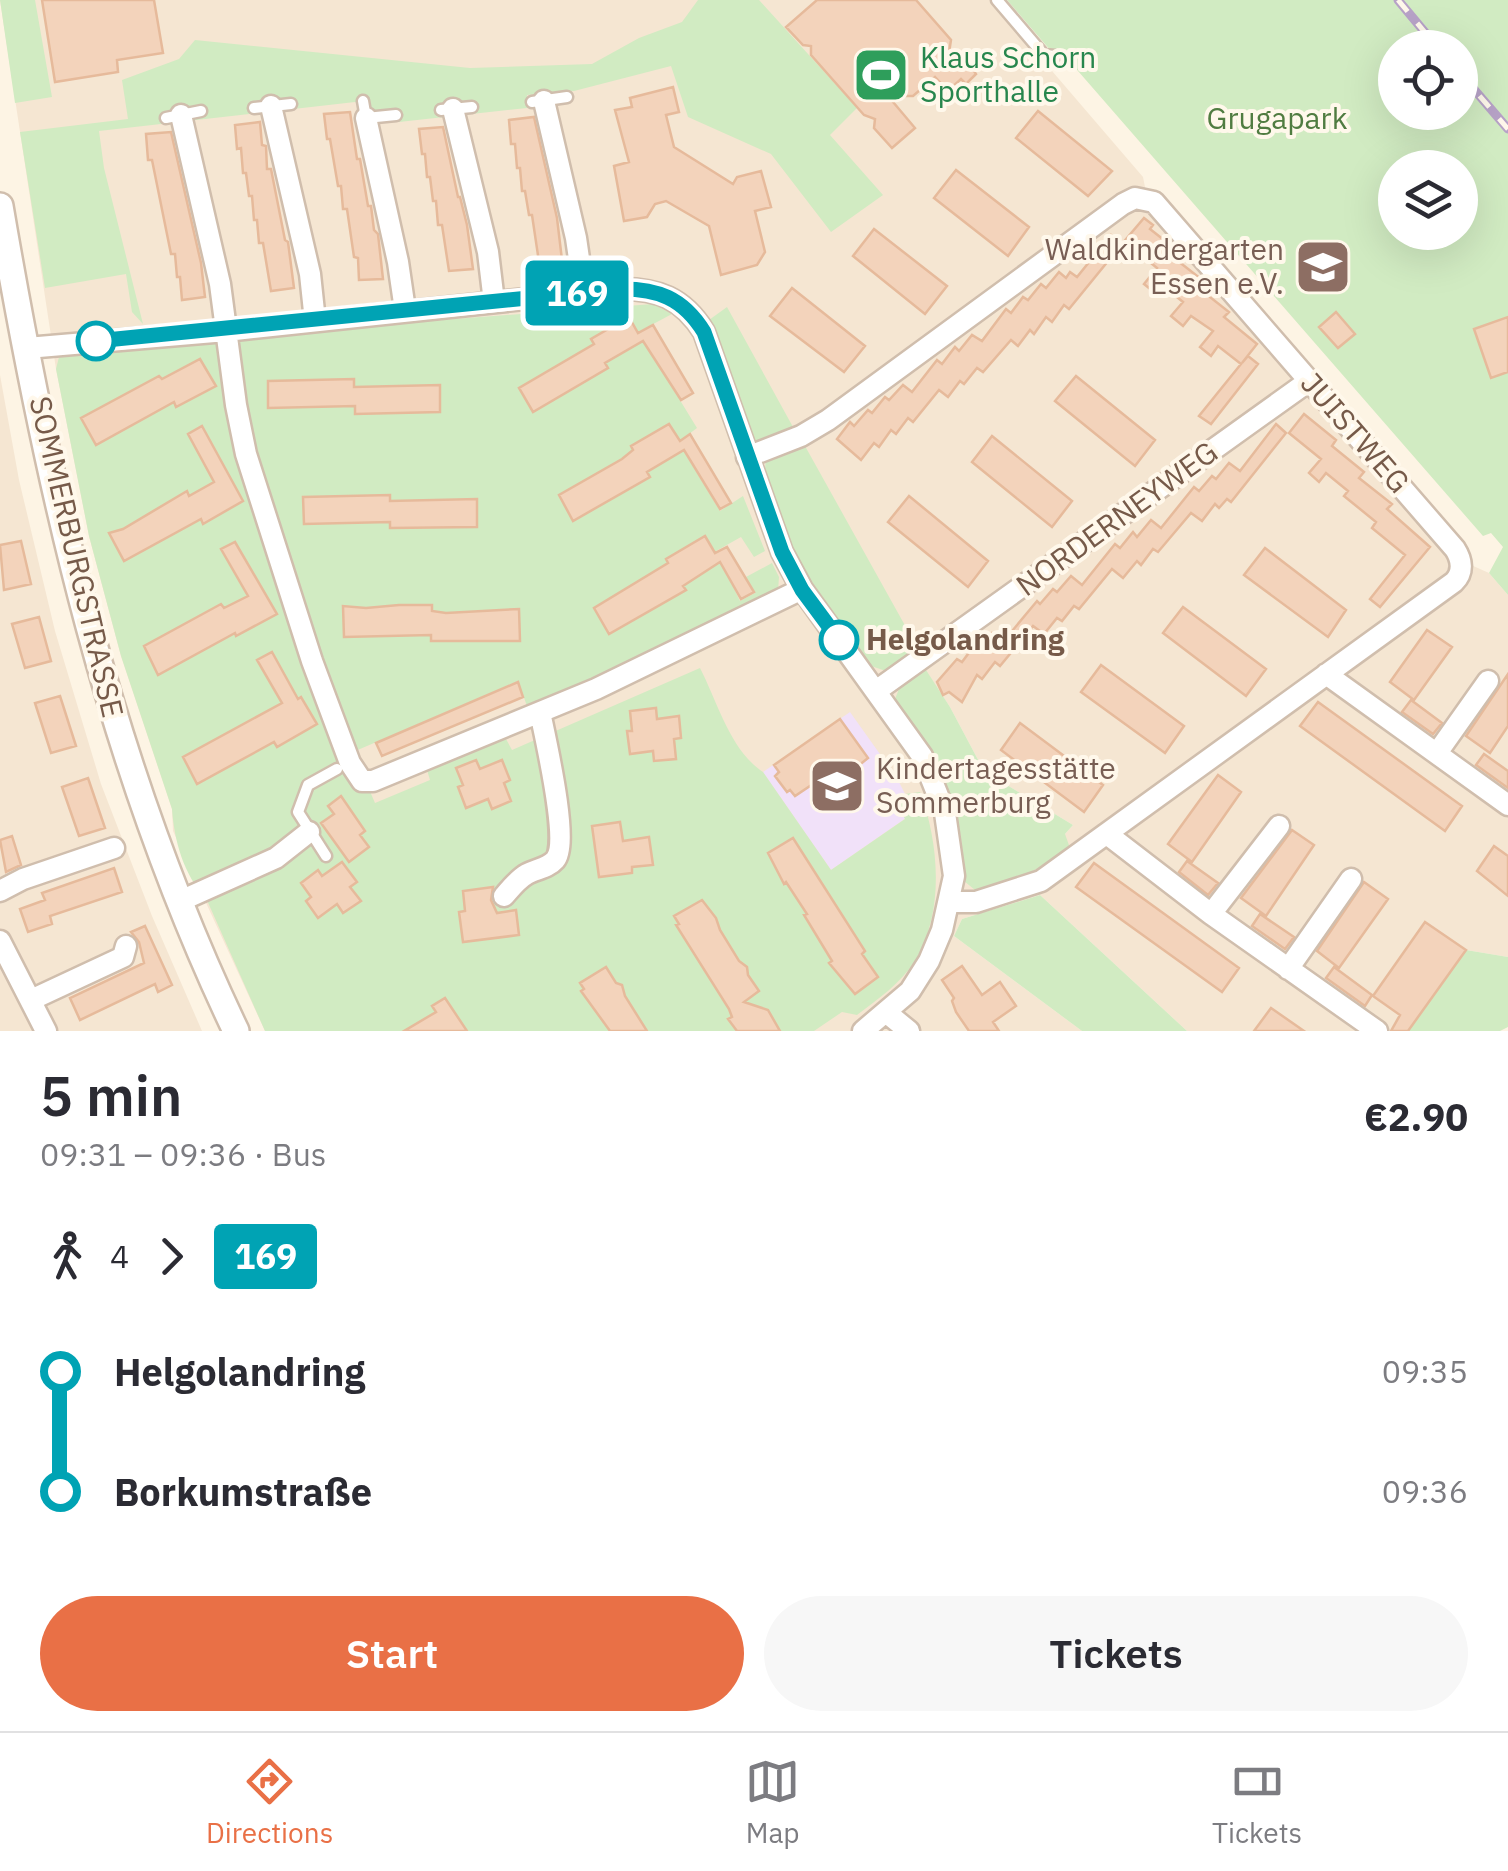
<!DOCTYPE html>
<html lang="en">
<head>
<meta charset="utf-8">
<style>
  :root { --surface:#fff; --page:#f7f7f7; --text:#2b2b33; --muted:#7c7c81; --line:#e1e1e2; --accent:#e97046 }
  body { margin:0; font-family:"IBM Plex Sans",sans-serif; background:var(--page); color:var(--text); height:100vh; display:flex; flex-direction:column; font-size:38px; white-space:nowrap }
  * { box-sizing:border-box; margin:0 }
  p { font-size:32px; color:var(--muted) }
  .icon { flex:none; width:55px; height:55px; fill:none; stroke:currentColor; stroke-width:2; stroke-linecap:round; stroke-linejoin:round }
  .map { position:relative; height:1031px; overflow:hidden }
  .drawer { display:flex; flex-direction:column; background:var(--surface); flex:1 }
  .drawer>* { flex:none }
  .badge { padding:0 20px; border-radius:8px; font-size:35px; line-height:65px }
  .buttons { position:absolute; left:1378px; top:30px; display:grid; gap:20px }
  .buttons a { display:grid; place-items:center; width:100px; height:100px; border-radius:50%; background:var(--surface); box-shadow:0 10px 40px #0002; font-size:50px }
  .map>.badge { position:absolute; translate:-50% -50%; box-shadow:0 0 0 5px #fff }
  .legs { display:flex; align-items:center; gap:15px; height:110px; padding:0 40px; font-size:32px }
  .legs p { margin-inline-start:auto }
  .summary { display:flex; align-items:center; justify-content:space-between; height:170px; padding:0 40px }
  h1 { font-size:55px; font-weight:600; line-height:75px }
  .action { display:flex; gap:20px; margin-top:auto; padding:20px 40px }
  .action a { flex:1; height:115px; border-radius:60px; background:var(--accent); color:#fff; font-size:40px; font-weight:600; line-height:115px; text-align:center }
  .action a+a { background:var(--page); color:var(--text) }
  ul { padding:0 40px; list-style:none }
  li { display:flex; align-items:center; gap:35px; height:120px; font-size:38px }
  li i { display:grid; place-items:center; width:15px; height:100%; margin:0 12px; background:currentColor }
  li i::after { content:''; width:25px; height:25px; margin:-12px; border:8px solid; border-radius:50%; background:var(--surface) }
  li p { margin-inline-start:auto }
  li:first-child i { background:linear-gradient(#0000 50%,currentColor 0) }
  li:last-child i { background:linear-gradient(currentColor 50%,#0000 0) }
  .tab-bar { display:flex; justify-content:space-around; align-items:center; height:140px; border-top:2px solid var(--line); background:var(--surface); font-size:28px; color:var(--muted) }
  .tab-bar a { display:grid; justify-items:center; gap:5px }
  .tab-bar .on { color:var(--accent) }
  .map>svg:first-child { display:block }
</style>
</head>
<body>
<div class="map">
<svg width="1508" height="1031" viewBox="0 0 1508 1031">
  <rect width="100%" height="100%" fill="#fdf4e4"/>
  <path fill="#f5e6d2" fill-rule="evenodd" d="M 0,0 L 991,0 L 1143,177 L 1151,217 L 1444,553 L 1489,573 L 1508,595 L 1508,957 L 1466,950 L 1408,1031 L 1187,1031 L 1040,895 L 962,919 L 954,936 L 1082,1031 L 265,1031 L 173,831 L 172,809 L 121,656 L 89,536 L 56,369 ZM 926,671 L 950,707 L 984,771 L 1073,825 L 1065,834 L 964,881 L 964,845 L 947,782 L 934,754 L 895,699 Z
    M 0,375 L 19,480 L 55,631 L 101,784 L 152,916 L 202,1031 L 0,1031 Z"/>
  <path fill="#f1e1f9" d="M 850,712 L 897,778 L 905,794 L 894,802 L 906,818 L 831,870 L 763,772 Z"/>
  <path fill="#d1ebc2" fill-rule="evenodd" d="M 0,0 L 35,0 L 52,97 L 15,103 Z
    M 698,0 L 759,0 L 857,108 L 830,135 L 883,195 L 831,232 L 771,154 L 688,117 L 671,66 L 574,91 L 527,95 L 527,108 L 399,122 L 355,102 L 99,131 L 104,168 L 143,324 L 132,312 L 126,274 L 45,288 L 20,132 L 128,119 L 122,80 L 179,59 L 195,40 L 470,68 L 592,64 L 639,38 L 682,22 Z
    M 1007,0 L 1508,0 L 1508,595 L 1489,573 L 1503,547 L 1491,533 L 1483,536 L 1058,48 L 1051,51 ZM 1395,48 L 1460,48 L 1460,112 L 1395,112 ZM 1395,168 L 1460,168 L 1460,232 L 1395,232 Z
    M 653,304 L 672,314 L 642,330 L 645,343 L 697,428 L 681,440 L 686,455 L 720,511 L 743,496 L 765,551 L 754,557 L 741,537 L 716,551 L 740,601 L 755,593 L 746,577 L 772,563 L 779,577 L 778,591 L 682,639 L 527,706 L 518,681 L 353,752 L 375,803 L 430,780 L 427,770 L 506,739 L 512,750 L 700,668 C 718,703 730,750 763,772 L 831,870 L 905,819 L 894,801 L 905,794 L 920,792 C 939,842 945,912 915,961 C 901,983 877,1000 857,1015 L 842,1012 L 814,1031 L 265,1031 L 206,898 C 184,876 174,840 172,809 L 121,656 L 89,536 L 56,369 L 61,349 Z
    M 727,307 L 793,427 L 756,442 L 748,437 L 709,320 Z
    M 805,446 L 917,647 L 886,671 L 871,666 L 793,555 L 763,486 L 766,459 Z
    M 926,670 L 950,707 L 984,771 L 1073,825 L 1065,834 L 1070,848 C 1041,867 1011,887 975,890 L 964,881 C 964,803 938,761 895,699 L 899,689 Z
    M 1040,895 L 1187,1031 L 1082,1031 L 954,936 L 962,919 Z
    M 1466,950 L 1508,957 L 1508,1027 L 1500,1031 L 1408,1031 Z"/>
  <path fill="#f3d3bb" stroke="#e6ba9b" stroke-width="2.5" d="M 42,0 L 154,0 L 163,53 L 117,60 L 118,72 L 55,82 Z
    M 817,0 L 916,0 L 951,40 L 949,53 L 961,52 L 976,74 L 966,84 L 961,79 L 948,91 L 935,77 L 913,96 L 888,96 L 915,128 L 892,148 L 874,128 L 875,119 L 864,115 L 811,55 L 811,46 L 803,45 L 786,27 Z
    M 673,87 L 679,112 L 666,115 L 674,147 L 733,184 L 737,177 L 761,171 L 771,207 L 755,211 L 765,252 L 757,265 L 721,275 L 709,226 L 666,201 L 655,204 L 647,217 L 624,221 L 614,166 L 629,162 L 615,110 L 632,107 L 630,98 Z
    M 1038,111 L 1112,171 L 1088,196 L 1016,138 Z
    M 350,112 L 357,159 L 360,159 L 368,206 L 371,206 L 374,230 L 378,234 L 383,279 L 359,280 L 358,258 L 354,257 L 347,209 L 343,209 L 341,186 L 338,186 L 330,139 L 327,139 L 324,114 Z
    M 534,117 L 557,218 L 562,260 L 539,262 L 532,215 L 529,215 L 525,191 L 522,191 L 520,168 L 517,168 L 515,144 L 511,144 L 509,120 Z
    M 260,122 L 262,145 L 266,146 L 267,169 L 271,169 L 285,240 L 288,242 L 294,288 L 271,291 L 263,243 L 259,243 L 257,220 L 254,220 L 252,196 L 249,196 L 246,173 L 243,173 L 241,148 L 237,149 L 235,125 Z
    M 443,127 L 458,197 L 460,197 L 467,225 L 473,269 L 449,271 L 442,225 L 438,225 L 436,201 L 433,201 L 430,177 L 427,177 L 425,154 L 422,154 L 419,129 Z
    M 171,132 L 201,263 L 205,297 L 182,300 L 180,277 L 177,277 L 175,254 L 171,254 L 152,160 L 148,160 L 146,134 Z
    M 956,170 L 1029,227 L 1008,256 L 934,198 Z
    M 1144,218 L 1153,225 L 1150,229 L 1174,248 L 1169,254 L 1201,279 L 1196,286 L 1229,312 L 1224,317 L 1257,344 L 1242,363 L 1248,356 L 1258,364 L 1211,424 L 1199,416 L 1241,364 L 1218,346 L 1211,356 L 1200,347 L 1213,331 L 1191,316 L 1183,326 L 1171,316 L 1183,302 L 1161,284 L 1154,292 L 1144,284 L 1157,268 L 1134,249 L 1126,260 L 1116,251 Z
    M 874,229 L 947,286 L 925,314 L 853,256 Z
    M 1111,235 L 1122,244 L 1069,309 L 1064,305 L 1052,322 L 1046,317 L 1034,334 L 1030,330 L 1018,346 L 1011,340 L 983,372 L 977,368 L 964,384 L 960,381 L 948,397 L 939,390 L 913,422 L 908,418 L 896,434 L 891,430 L 879,447 L 874,443 L 861,460 L 837,439 L 850,422 L 854,426 L 868,410 L 872,413 L 885,397 L 889,400 L 903,385 L 912,392 L 937,360 L 942,364 L 955,347 L 959,351 L 972,335 L 982,341 L 1006,309 L 1011,313 L 1023,297 L 1028,300 L 1041,284 L 1046,288 L 1059,272 L 1066,278 L 1070,272 L 1077,277 Z
    M 792,288 L 865,346 L 844,372 L 770,316 Z
    M 1336,312 L 1355,334 L 1338,348 L 1319,327 Z
    M 629,317 L 638,333 L 653,325 L 693,393 L 681,400 L 643,341 L 605,363 L 608,368 L 533,412 L 519,388 L 594,344 L 591,339 Z
    M 1508,317 L 1508,372 L 1491,378 L 1474,329 Z
    M 200,359 L 216,386 L 176,407 L 174,402 L 96,445 L 81,418 L 159,376 L 162,379 Z
    M 1076,376 L 1155,440 L 1135,466 L 1055,401 Z
    M 354,379 L 354,387 L 440,385 L 440,412 L 355,414 L 355,406 L 268,408 L 268,381 Z
    M 1304,414 L 1336,440 L 1332,446 L 1364,472 L 1359,478 L 1392,504 L 1387,509 L 1430,547 L 1380,607 L 1370,599 L 1405,555 L 1372,528 L 1376,522 L 1344,496 L 1348,491 L 1326,473 L 1319,482 L 1309,473 L 1321,459 L 1289,433 Z
    M 669,424 L 680,441 L 690,434 L 731,503 L 720,509 L 684,450 L 647,472 L 650,477 L 573,521 L 559,495 L 622,459 L 633,450 L 631,446 Z
    M 1276,424 L 1286,433 L 1231,502 L 1227,499 L 1219,508 L 1215,504 L 1202,521 L 1191,513 L 1158,552 L 1153,549 L 1141,565 L 1137,561 L 1123,578 L 1112,569 L 1079,609 L 1074,606 L 1062,621 L 1057,618 L 1044,634 L 1033,626 L 1000,666 L 995,662 L 982,679 L 977,675 L 962,702 L 949,692 L 943,695 L 937,682 L 957,659 L 962,662 L 974,646 L 979,649 L 992,633 L 1003,642 L 1037,601 L 1040,604 L 1053,589 L 1057,592 L 1071,576 L 1082,585 L 1115,544 L 1120,548 L 1133,532 L 1137,537 L 1151,520 L 1161,528 L 1194,487 L 1199,491 L 1212,476 L 1216,479 L 1229,463 L 1240,471 Z
    M 202,426 L 243,501 L 203,524 L 201,519 L 124,561 L 109,533 L 123,529 L 187,491 L 189,496 L 214,482 L 188,434 Z
    M 992,436 L 1072,501 L 1052,527 L 972,462 Z
    M 390,495 L 390,501 L 477,499 L 477,527 L 390,528 L 390,522 L 304,524 L 303,497 Z
    M 909,496 L 988,561 L 968,587 L 888,522 Z
    M 705,536 L 715,553 L 727,547 L 754,592 L 741,599 L 720,562 L 683,586 L 686,590 L 609,634 L 594,608 L 668,563 L 666,559 Z
    M 21,541 L 31,584 L 4,590 L 0,545 Z
    M 235,542 L 277,614 L 236,636 L 235,633 L 158,675 L 144,646 L 221,604 L 224,608 L 248,596 L 221,549 Z
    M 1265,548 L 1346,610 L 1328,637 L 1244,575 Z
    M 399,605 L 432,605 L 432,611 L 446,613 L 519,609 L 520,641 L 431,641 L 431,635 L 344,637 L 343,606 L 366,608 Z
    M 1183,607 L 1266,669 L 1246,696 L 1163,633 Z
    M 39,617 L 51,661 L 25,668 L 12,624 Z
    M 1427,630 L 1452,647 L 1414,700 L 1390,682 Z
    M 272,652 L 298,699 L 301,697 L 317,724 L 277,747 L 274,742 L 197,784 L 183,757 L 282,703 L 257,660 Z
    M 1101,665 L 1184,726 L 1165,753 L 1081,692 Z
    M 1508,674 L 1508,726 L 1490,753 L 1466,736 Z
    M 518,682 L 523,697 L 382,756 L 376,743 Z
    M 60,696 L 76,746 L 51,753 L 35,703 Z
    M 1411,700 L 1442,723 L 1433,734 L 1402,712 Z
    M 1318,702 L 1462,806 L 1445,831 L 1300,726 Z
    M 656,708 L 657,719 L 679,716 L 681,738 L 674,739 L 676,759 L 654,761 L 653,751 L 630,754 L 627,731 L 632,731 L 630,711 Z
    M 840,719 L 868,758 L 831,788 L 834,792 L 821,801 L 810,786 L 795,796 L 790,790 L 787,792 L 775,776 L 779,772 L 774,765 Z
    M 1020,723 L 1103,785 L 1084,812 L 1001,750 Z
    M 1484,754 L 1508,771 L 1508,788 L 1476,765 Z
    M 476,760 L 480,769 L 502,760 L 510,780 L 504,783 L 511,801 L 492,809 L 488,799 L 466,808 L 458,787 L 463,785 L 456,768 Z
    M 1218,775 L 1241,792 L 1192,862 L 1168,844 Z
    M 88,778 L 105,828 L 79,836 L 62,787 Z
    M 341,796 L 365,831 L 360,835 L 369,847 L 349,862 L 321,823 L 334,814 L 328,806 Z
    M 620,822 L 623,841 L 649,837 L 653,865 L 632,867 L 632,873 L 599,877 L 592,826 Z
    M 1292,830 L 1314,845 L 1266,916 L 1241,898 Z
    M 12,836 L 21,865 L 6,872 L 0,840 Z
    M 793,838 L 865,951 L 862,954 L 878,977 L 855,994 L 829,963 L 832,961 L 804,915 L 807,914 L 786,882 L 784,884 L 768,853 Z
    M 1494,846 L 1508,856 L 1508,896 L 1477,871 Z
    M 1187,861 L 1218,883 L 1208,895 L 1179,872 Z
    M 342,862 L 357,882 L 350,887 L 361,901 L 343,913 L 337,904 L 318,918 L 306,901 L 311,897 L 301,883 L 318,870 L 322,876 Z
    M 1094,863 L 1239,968 L 1222,992 L 1076,887 Z
    M 114,868 L 122,892 L 50,916 L 52,924 L 28,932 L 20,909 L 45,900 L 42,893 Z
    M 1364,882 L 1388,899 L 1339,968 L 1317,951 Z
    M 493,887 L 491,900 L 497,913 L 516,910 L 519,935 L 463,942 L 459,912 L 465,911 L 463,891 Z
    M 702,900 L 716,918 L 720,930 L 739,961 L 747,967 L 748,975 L 759,991 L 744,1002 L 768,1010 L 780,1031 L 737,1031 L 728,1019 L 732,1017 L 729,1009 L 676,925 L 679,924 L 674,916 Z
    M 1260,914 L 1294,937 L 1285,949 L 1252,926 Z
    M 1425,922 L 1466,950 L 1408,1031 L 1391,1031 L 1400,1015 L 1373,996 Z
    M 145,926 L 172,985 L 158,992 L 155,984 L 80,1020 L 70,998 L 144,963 L 139,942 L 131,932 Z
    M 962,966 L 982,995 L 1000,982 L 1016,1006 L 993,1022 L 999,1031 L 969,1031 L 956,1012 L 952,1001 L 954,998 L 942,980 Z
    M 606,967 L 616,983 L 622,985 L 625,996 L 647,1031 L 610,1031 L 581,991 L 584,989 L 580,983 Z
    M 1334,967 L 1372,995 L 1365,1006 L 1326,978 Z
    M 445,998 L 467,1031 L 404,1031 L 436,1012 L 432,1006 Z
    M 1271,1008 L 1304,1031 L 1254,1031 Z"/>
  <g fill="none" stroke-linecap="round" stroke-linejoin="round">
    <g stroke="#d0bead" stroke-width="15">
      <path id="service" d="M 997,0 L 1044,55 L 1055,56
        M 363,101 L 366,118 L 396,115
        M 532,102 L 567,97
        M 254,108 L 291,104
        M 441,110 L 472,107
        M 166,118 L 201,111
        M 326,856 L 298,812 L 308,785 L 337,769"/>
    </g>
    <g stroke="#d0bead" stroke-width="25">
      <path id="minor" d="M 544,101 L 576,238 L 584,293
        M 271,106 L 310,274 L 315,321
        M 453,109 L 488,252 L 494,302
        M 181,115 L 220,284 L 236,405 L 246,454 L 312,661 L 350,763 L 362,781 L 373,781 L 596,689 L 802,589
        M 366,118 L 398,262 L 405,310
        M 27,348 L 226,331 L 618,289 C 657,288 683,298 704,332 L 782,552 L 802,589 L 922,756 L 945,813 L 954,876 L 942,930 L 929,961 L 910,991 L 863,1031
        M 747,457 L 801,436 L 828,420 L 1123,204 L 1135,198 L 1154,202 L 1455,549 C 1462,560 1464,572 1454,582 L 1041,881 L 976,902 L 950,902
        M 1326,674 L 1508,805
        M 876,691 L 1309,381
        M 1437,753 L 1488,681
        M 1107,834 L 1211,914 L 1377,1031
        M 0,891 L 23,879 L 114,848
        M 504,896 C 511,888 518,879 527,874 C 536,869 548,868 555,860 C 570,843 545,737 540,712
        M 178,902 L 276,858 L 309,832
        M 1211,914 L 1279,826
        M 0,941 L 46,1031
        M 1288,969 L 1351,879
        M 33,999 L 123,957 L 126,946
        M 887,1013 L 909,1031"/>
    </g>
    <g stroke="#d0bead" stroke-width="30">
      <path id="tertiary" d="M 0,206 C 48,489 111,770 236,1031"/>
    </g>
    <use href="#service" stroke="#fff" stroke-width="10"/>
    <use href="#minor" stroke="#fff" stroke-width="20"/>
    <use href="#tertiary" stroke="#fff" stroke-width="25"/>
    <g stroke="#b7a2c7" stroke-width="9">
      <path id="rail" d="M 1398,0 L 1438,48
        M 1460,73 L 1508,129"/>
    </g>
    <use href="#rail" stroke="#fff8eb" stroke-width="5" stroke-dasharray="15" stroke-linecap="butt"/>
  </g>
  <g fill="none" stroke-linecap="round" stroke-linejoin="round">
    <g stroke="#fff" stroke-width="22">
      <path id="line-1" d="M 96,341 L 618,289 C 657,288 683,298 704,332 L 782,552 L 802,590 L 839,640"/>
    </g>
    <use href="#line-1" stroke="#00a3b4" stroke-width="15"/>
  </g>
  <defs>
    <g id="stadium-square" transform="scale(2.875)"><rect x="-9" y="-9" width="18" height="18" rx="4" fill="#2e9e5b" stroke="#fff8eb"/><path d="M0-5a6.5 5 0 1 0 0 10a6.5 5 0 1 0 0-10ZM-3.5-1.8h7v3.6h-7Z" fill="#fff"/></g>
    <g id="school-square" transform="scale(2.875)"><rect x="-9" y="-9" width="18" height="18" rx="4" fill="#8d6e63" stroke="#fff8eb"/><path d="M0-5L7-2L0 1L-7-2ZM-4 1L0 2.5L4 1V4Q0 6-4 4Z" fill="#fff"/></g>
  </defs>
  <g fill-rule="evenodd">
    <use href="#stadium-square" x="881" y="75"/>
    <use href="#school-square" x="1323" y="267"/>
    <use href="#school-square" x="837" y="786"/>
  </g>
  <g fill="#fff" stroke="#00a3b4" stroke-width="5">
    <circle cx="96" cy="341" r="18"/>
    <circle cx="839" cy="640" r="18"/>
  </g>
  <g text-anchor="middle" stroke-width="8" stroke-linejoin="round" paint-order="stroke">
    <g font-size="30" fill="#27864d" stroke="#fff8eb" text-anchor="start">
      <text x="920" y="68">Klaus Schorn<tspan x="920" dy="34">Sporthalle</tspan></text>
    </g>
    <g font-size="30" fill="#507c41" stroke="#fff8eb">
      <text x="1277" y="129">Grugapark</text>
    </g>
    <g font-size="30" fill="#785e54" stroke="#fff8eb" text-anchor="end">
      <text x="1284" y="260">Waldkindergarten<tspan x="1284" dy="34">Essen e.V.</tspan></text>
      <text x="876" y="779" text-anchor="start">Kindertagesstätte<tspan x="876" dy="34">Sommerburg</tspan></text>
    </g>
    <g font-size="30" fill="#765a49" stroke="#fff8eb">
      <text transform="translate(1355 433) rotate(49)" y="10">JUISTWEG</text>
      <text transform="translate(1117 519) rotate(-36)" y="10">NORDERNEYWEG</text>
      <text transform="translate(76 557) rotate(77)" y="10">SOMMERBURGSTRASSE</text>
    </g>
    <g font-size="30" font-weight="bold" fill="#765a49" stroke="#fff8eb" text-anchor="start">
      <text x="866" y="650">Helgolandring</text>
    </g>
  </g>
</svg>
<div class="buttons">
<a><svg class="icon" aria-label="locate" viewBox="0 0 24 24"><circle cx="12" cy="12" r="6"/><path d="M12 2v4M12 18v4M2 12h4M18 12h4"/></svg></a>
<a><svg class="icon" aria-label="layers" viewBox="0 0 24 24"><path d="M12 4l9 5-9 5-9-5zM3 14l9 5 9-5"/></svg></a>
</div>
<b class="badge" style="left:577px;top:293px;background:#00a3b4;color:#fff">169</b>
</div>
<section class="drawer">
<div class="summary"><div><h1>5 min</h1><p>09:31 – 09:36 · Bus</p></div><b>€2.90</b></div>
<div class="legs"><svg class="icon" aria-label="walk" viewBox="0 0 24 24"><circle cx="13" cy="4" r="2"/><path d="M13 8l-2 6 4 7M11 14l-3 7M7 12l3-4h3l4 4"/></svg>4<svg class="icon" aria-label="forward" viewBox="0 0 24 24"><path d="M9 5l7 7-7 7"/></svg><b class="badge" style="background:#00a3b4;color:#fff">169</b></div>
<ul>
<li><i style="color:#00a3b4"></i><b>Helgolandring</b><p>09:35</p></li>
<li><i style="color:#00a3b4"></i><b>Borkumstraße</b><p>09:36</p></li>
</ul>
<div class="action"><a>Start</a><a>Tickets</a></div>
</section>
<nav class="tab-bar">
<a class="on"><svg class="icon" aria-label="directions" viewBox="0 0 24 24"><path d="M12 3l9 9-9 9-9-9zM9 14v-3h6M13 9l2 2-2 2"/></svg>Directions</a>
<a><svg class="icon" aria-label="map" viewBox="0 0 24 24"><path d="M3 6l6-2 6 2 6-2v14l-6 2-6-2-6 2zM9 4v14M15 6v14"/></svg>Map</a>
<a><svg class="icon" aria-label="tickets" viewBox="0 0 24 24"><path d="M3 7h18v10H3zM15 7v10"/></svg>Tickets</a>
</nav>
</body>
</html>
